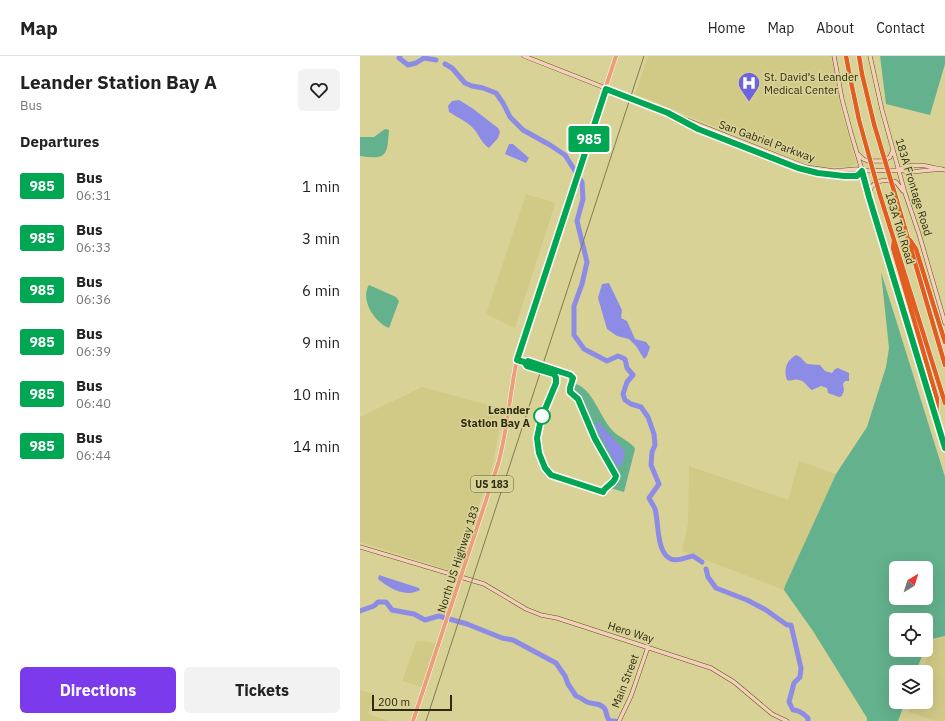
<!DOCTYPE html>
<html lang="en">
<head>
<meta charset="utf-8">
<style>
  :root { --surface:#fff; --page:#f2f2f2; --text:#222; --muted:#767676; --line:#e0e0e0; --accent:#7c3aed }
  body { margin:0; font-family:"IBM Plex Sans",sans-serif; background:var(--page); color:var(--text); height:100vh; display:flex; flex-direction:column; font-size:15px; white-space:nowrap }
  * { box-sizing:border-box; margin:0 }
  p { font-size:13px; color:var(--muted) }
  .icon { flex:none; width:22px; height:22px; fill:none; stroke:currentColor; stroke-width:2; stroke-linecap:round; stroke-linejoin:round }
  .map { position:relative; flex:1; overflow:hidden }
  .details { display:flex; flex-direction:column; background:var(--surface); width:360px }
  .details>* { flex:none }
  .badge { padding:0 8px; border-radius:3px; font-size:14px; line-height:26px }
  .needle { width:26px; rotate:38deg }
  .fabs { position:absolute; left:529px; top:505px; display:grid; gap:8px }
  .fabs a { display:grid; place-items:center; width:44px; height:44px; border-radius:6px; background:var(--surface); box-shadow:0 4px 16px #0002; font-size:20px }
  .scale { position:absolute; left:12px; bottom:10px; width:80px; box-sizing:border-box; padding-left:4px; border:2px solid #2e2b13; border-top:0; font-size:11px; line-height:14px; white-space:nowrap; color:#2e2b13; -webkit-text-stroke:3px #d9d296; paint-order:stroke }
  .map>.badge { position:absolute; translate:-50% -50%; box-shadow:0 0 0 2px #fff }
  h2 { padding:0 20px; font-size:15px; line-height:36px }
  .round { display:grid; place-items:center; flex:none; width:42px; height:42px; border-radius:6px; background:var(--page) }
  .summary { display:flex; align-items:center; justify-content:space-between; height:68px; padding:0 20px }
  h1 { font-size:19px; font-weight:700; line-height:30px }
  .cta { display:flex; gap:8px; margin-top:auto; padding:8px 20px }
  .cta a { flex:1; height:46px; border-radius:6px; background:var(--accent); color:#fff; font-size:16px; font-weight:700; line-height:46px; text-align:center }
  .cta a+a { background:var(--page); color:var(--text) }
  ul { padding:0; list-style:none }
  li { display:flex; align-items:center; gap:12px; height:52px; padding:0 20px }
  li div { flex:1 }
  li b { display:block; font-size:15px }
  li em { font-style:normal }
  li .badge { min-width:44px; font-weight:700; text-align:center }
  header { display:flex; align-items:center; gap:24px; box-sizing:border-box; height:56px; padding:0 20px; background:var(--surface); border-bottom:1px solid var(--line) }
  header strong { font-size:19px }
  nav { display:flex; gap:22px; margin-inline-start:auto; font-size:14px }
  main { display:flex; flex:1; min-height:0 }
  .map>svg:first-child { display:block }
</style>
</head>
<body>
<header>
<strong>Map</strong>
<nav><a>Home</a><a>Map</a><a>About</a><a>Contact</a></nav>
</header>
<main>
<section class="details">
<div class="summary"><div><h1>Leander Station Bay A</h1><p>Bus</p></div><a class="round"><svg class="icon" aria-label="heart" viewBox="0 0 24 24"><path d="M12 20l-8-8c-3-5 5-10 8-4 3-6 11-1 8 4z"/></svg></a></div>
<h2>Departures</h2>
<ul>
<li><span class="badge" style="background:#00a651;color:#fff">985</span><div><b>Bus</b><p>06:31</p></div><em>1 min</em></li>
<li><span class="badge" style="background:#00a651;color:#fff">985</span><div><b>Bus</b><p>06:33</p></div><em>3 min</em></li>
<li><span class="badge" style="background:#00a651;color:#fff">985</span><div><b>Bus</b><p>06:36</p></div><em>6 min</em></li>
<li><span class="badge" style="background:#00a651;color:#fff">985</span><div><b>Bus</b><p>06:39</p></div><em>9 min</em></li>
<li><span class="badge" style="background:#00a651;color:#fff">985</span><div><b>Bus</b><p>06:40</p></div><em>10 min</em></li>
<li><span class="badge" style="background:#00a651;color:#fff">985</span><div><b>Bus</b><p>06:44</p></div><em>14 min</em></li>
</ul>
<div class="cta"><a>Directions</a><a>Tickets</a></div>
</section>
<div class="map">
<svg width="585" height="665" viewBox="0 0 585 665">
  <rect width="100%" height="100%" fill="#d9d296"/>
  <path fill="#d1c986" d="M 288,0 L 471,0 L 482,56 L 496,107 L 494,109 L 487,111 L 460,111 L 437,104 L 275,38 Z
    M 166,138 L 193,146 L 195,148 L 155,272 L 126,258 Z
    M 62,331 L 143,353 L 132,412 L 98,510 L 95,513 L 89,514 L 0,486 L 0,361 Z
    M 439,405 L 476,418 L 425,530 L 424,534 L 322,495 L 328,468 L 329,410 L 428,444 Z
    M 585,581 L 585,665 L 575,665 L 549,656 L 552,646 L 566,646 L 566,616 L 562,616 L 573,584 Z
    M 57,584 L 79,588 L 64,632 L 42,625 Z
    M 0,634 L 14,638 L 8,658 L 28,665 L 0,665 Z"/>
  <path fill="#63b18d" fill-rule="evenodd" d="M 520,0 L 585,0 L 585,8 L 570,59 L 526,48 Z
    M 25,73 L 29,74 C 27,100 27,104 0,100 L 0,81 L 14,81 Z
    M 521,216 L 585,421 L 585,580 L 568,584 L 566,590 L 566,564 L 536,564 L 536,594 L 564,594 L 556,616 L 536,616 L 536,646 L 545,646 L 538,665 L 507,665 L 507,662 L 453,575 L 424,534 L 425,530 L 476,418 L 507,371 L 526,311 L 529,292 ZM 536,512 L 566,512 L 566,542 L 536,542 Z
    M 9,229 L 36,241 L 39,245 L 29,272 C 14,266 0,243 9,229 Z
    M 216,328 C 233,334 239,359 252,374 C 258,381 268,384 274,391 L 275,393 L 264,436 L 250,432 C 255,428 258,427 257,419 L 232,374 L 220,343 L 211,333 L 213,329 Z"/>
  <path fill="#8c8ce7" d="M 99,44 L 112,52 L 138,72 L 140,76 L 138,82 L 129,92 C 121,87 119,78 113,72 C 106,65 97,61 89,56 L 88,50 L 92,45 Z
    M 149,88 L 153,88 L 169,102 L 166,107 L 145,98 Z
    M 249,227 L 262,254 L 261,262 L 267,265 L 275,283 L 286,286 L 290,291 L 287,300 L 284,303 L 276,290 L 269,283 L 257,280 L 247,273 L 238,242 L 242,228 Z
    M 436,299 L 440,301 L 447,308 L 460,309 L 465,315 L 472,317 L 475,313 L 478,312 L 489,317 L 489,325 L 485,325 L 483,328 L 484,334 L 482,340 L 479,341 L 468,337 L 467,332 L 461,330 L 452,334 C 447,331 445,325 439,324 C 434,322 431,326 427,324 C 423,313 427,304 436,299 Z
    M 236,366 L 238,366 L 241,369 L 265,395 L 262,409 L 258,410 L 256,408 L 236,371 Z
    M 19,519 L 59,532 L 60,534 C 45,542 29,532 18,523 Z"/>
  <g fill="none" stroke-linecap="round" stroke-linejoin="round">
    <path stroke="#8c8ce7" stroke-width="5" d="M 40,0 L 39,2 L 48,9 L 56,7 L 64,2 L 76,4
      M 85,8 L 92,12 L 105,27 L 112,30 L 123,32 L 136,37 L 143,47 L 150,61 L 163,74 L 190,89 L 205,99 L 222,126 L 223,143 L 217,165 L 227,206 L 222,228 L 214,250 L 214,279 L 224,293 L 247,305 L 258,300 L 265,303 L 267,312 L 273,319 L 267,326 L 263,338 L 265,344 L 271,348 L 281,351 L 288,361 L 294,378 L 295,389 L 292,396 L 291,409 L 299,428 L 289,442 C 291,446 294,450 295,453 C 299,466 296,497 311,503 C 318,506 326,501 333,500 L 342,506
      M 346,513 L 348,521 L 356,532 L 387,544 L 406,554 L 427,569 L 431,569 L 441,612 L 440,621 L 434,627 L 429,646 L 433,654 C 439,654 444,658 448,662 L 448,665
      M 0,555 L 14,550 L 18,546 L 26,546 L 32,554 L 54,558 L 65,564 L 79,560 L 107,568 L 142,582 L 153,584 L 196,607 L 205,620 L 208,628 L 216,640 C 222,642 223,644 227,646 C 234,649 240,646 245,653 C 247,658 246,661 250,665 L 255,665"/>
    <g stroke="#5d561c" stroke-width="4.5">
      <path id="secondary" d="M 164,0 L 446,111 L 474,115 L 497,113 L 502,115 L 539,114 L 550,116 L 582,113
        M 474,0 L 482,43 L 491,77 L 585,392
        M 510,0 L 522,54 L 545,137 L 559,178 L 585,267
        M 317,62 L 338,73 L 447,115 L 484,120 L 497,120 L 502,115
        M 498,98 L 503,103 L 508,105 L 523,105 L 530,101 L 533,94
        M 539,114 C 552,105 571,111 585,114
        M 509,138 C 511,124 524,123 536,126 L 543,135
        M 0,491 L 124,528 L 166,553 L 181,559 L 197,562 L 351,612 L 374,626 L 412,658 L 427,665
        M 259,665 L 271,640 L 288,591"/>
    </g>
    <g stroke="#fff" stroke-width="5">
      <path id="primary" d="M 53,665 L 138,408 C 149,369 150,329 160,290 L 256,0"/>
    </g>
    <g stroke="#fff" stroke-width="5.5">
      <path id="highway" d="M 486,0 L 490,21
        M 499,0 L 502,18
        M 534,135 L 585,309
        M 519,136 L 585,347
        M 534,184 L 533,192 L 577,343 L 576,361
        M 550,184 L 556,193 L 585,286"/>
    </g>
    <use href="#secondary" stroke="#f6cfbc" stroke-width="3.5"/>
    <use href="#primary" stroke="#ec9e79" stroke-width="4"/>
    <use href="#highway" stroke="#e05e1f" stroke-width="4.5"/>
    <path stroke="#807b52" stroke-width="1" d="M 66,665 L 284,0"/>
    <g stroke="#fff" stroke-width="5.5" stroke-linecap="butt">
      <path id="highway-bridge" d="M 502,18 L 514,68 L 534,135
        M 490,21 L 499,64 L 519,136"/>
    </g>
    <use href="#highway-bridge" stroke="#e05e1f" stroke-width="4.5"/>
  </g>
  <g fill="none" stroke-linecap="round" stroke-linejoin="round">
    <g stroke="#fff" stroke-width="9">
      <path id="line" d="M 168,305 L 210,319 L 213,322 L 210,332 L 210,336 L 218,343 L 235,383 L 256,420 C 254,429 246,429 243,436 L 191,419 L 185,412 L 179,397 L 177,382 L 181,363 L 196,327 L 196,322 L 194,318 L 167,310 L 164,306 L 157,304 L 246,33 L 308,57 L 338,73 L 438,112 L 458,117 L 484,120 L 497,120 L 502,115 L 509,141 L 585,392"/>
    </g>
    <use href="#line" stroke="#00a651" stroke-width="6"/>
  </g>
  <defs>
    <g id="hospital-pin" transform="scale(1.15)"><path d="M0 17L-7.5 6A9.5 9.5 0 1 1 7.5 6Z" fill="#6d64de" stroke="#d9d296"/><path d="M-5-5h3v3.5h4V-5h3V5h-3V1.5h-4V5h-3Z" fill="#fff"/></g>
  </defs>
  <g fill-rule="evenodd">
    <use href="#hospital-pin" x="389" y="27"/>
  </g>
  <circle fill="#fff" stroke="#00a651" stroke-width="2" cx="182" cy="360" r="8"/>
  <g text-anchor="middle" stroke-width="3.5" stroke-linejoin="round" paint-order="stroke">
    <rect fill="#d9d296" stroke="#615d3a" stroke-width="1" x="111" y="420" width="42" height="16" rx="3"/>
    <g font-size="10" font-weight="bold" fill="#2e2b13">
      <text x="132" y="432">US 183</text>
    </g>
    <g font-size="11" fill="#2e2b13" stroke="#d9d296" text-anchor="start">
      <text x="404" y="25">St. David’s Leander<tspan x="404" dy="13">Medical Center</tspan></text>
    </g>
    <g font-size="11" fill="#2e2b13" stroke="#d9d296">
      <text transform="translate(407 85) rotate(20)" y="4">San Gabriel Parkway</text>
      <text transform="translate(554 131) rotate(73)" y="4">183A Frontage Road</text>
      <text transform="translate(540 172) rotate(73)" y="4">183A Toll Road</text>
      <text transform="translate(98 503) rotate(-72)" y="4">North US Highway 183</text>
      <text transform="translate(271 576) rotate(17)" y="4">Hero Way</text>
      <text transform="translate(265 625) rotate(-69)" y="4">Main Street</text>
    </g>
    <g font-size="11" font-weight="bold" fill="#2e2b13" stroke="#d9d296" text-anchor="end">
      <text x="170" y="358">Leander<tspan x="170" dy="13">Station Bay A</tspan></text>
    </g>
  </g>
</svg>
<div class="fabs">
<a><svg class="needle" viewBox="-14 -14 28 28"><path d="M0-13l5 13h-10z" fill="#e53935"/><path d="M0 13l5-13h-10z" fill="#767676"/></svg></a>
<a><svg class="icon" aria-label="locate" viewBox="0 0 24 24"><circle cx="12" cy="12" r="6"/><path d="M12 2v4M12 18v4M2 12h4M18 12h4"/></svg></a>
<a><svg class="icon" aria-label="layers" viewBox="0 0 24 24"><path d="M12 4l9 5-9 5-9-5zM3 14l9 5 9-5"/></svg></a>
</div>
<div class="scale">200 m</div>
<b class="badge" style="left:229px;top:83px;background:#00a651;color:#fff">985</b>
</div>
</main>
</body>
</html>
